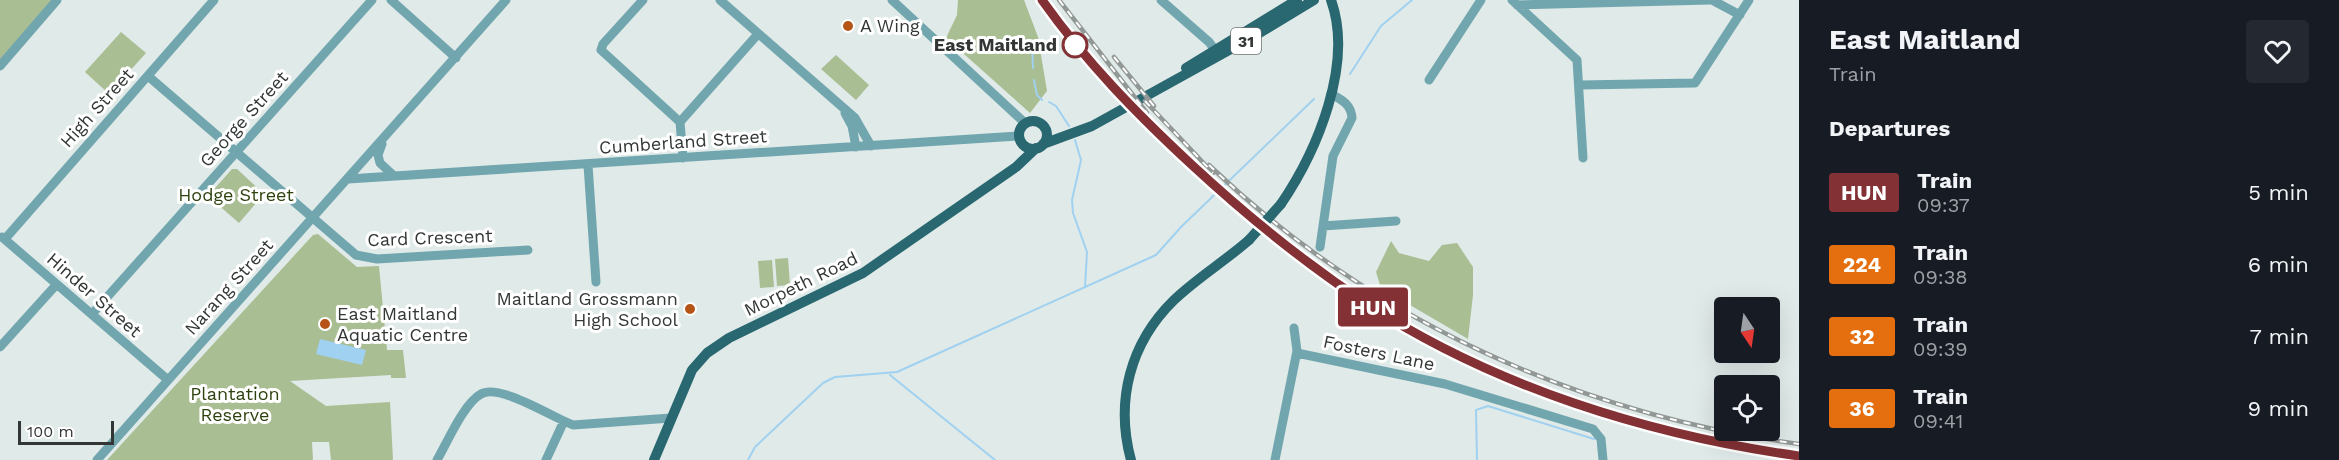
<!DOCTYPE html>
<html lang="en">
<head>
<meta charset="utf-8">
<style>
  :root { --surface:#171b24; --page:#242831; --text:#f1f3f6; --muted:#9ea1a6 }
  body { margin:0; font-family:"Work Sans",sans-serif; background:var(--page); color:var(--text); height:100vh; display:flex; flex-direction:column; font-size:22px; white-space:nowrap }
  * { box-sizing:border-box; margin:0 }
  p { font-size:20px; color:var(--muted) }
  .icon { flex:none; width:33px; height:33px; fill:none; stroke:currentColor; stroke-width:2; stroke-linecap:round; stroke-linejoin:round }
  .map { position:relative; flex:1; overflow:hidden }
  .side { display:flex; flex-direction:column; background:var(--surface); width:540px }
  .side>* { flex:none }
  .badge { padding:0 12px; border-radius:4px; font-size:21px; line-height:39px }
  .needle { width:39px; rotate:167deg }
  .tools { position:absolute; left:1714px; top:297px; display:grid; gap:12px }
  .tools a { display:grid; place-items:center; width:66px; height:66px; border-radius:6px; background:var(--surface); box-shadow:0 6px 24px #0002; font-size:30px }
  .scale { position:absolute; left:18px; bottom:15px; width:96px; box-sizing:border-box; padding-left:6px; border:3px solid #323635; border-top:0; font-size:16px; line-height:21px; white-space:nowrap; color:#323635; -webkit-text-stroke:4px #fff; paint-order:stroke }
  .map>.badge { position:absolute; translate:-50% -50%; box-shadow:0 0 0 3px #fff }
  h2 { padding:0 30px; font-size:22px; line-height:54px }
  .round { display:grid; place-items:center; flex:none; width:63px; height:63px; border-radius:6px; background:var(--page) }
  .overview { display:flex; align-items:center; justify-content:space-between; height:102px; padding:0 30px }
  h1 { font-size:28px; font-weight:700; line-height:45px }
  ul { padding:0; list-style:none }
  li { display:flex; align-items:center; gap:18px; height:72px; padding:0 30px }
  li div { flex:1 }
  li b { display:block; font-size:22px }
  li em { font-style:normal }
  li .badge { min-width:66px; font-weight:700; text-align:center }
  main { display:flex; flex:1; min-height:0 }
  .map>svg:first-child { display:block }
</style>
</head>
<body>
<main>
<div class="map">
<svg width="1799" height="460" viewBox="0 0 1799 460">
  <rect width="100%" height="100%" fill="#e0eae8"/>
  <path fill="#aabe94" d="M 0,0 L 54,0 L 0,61 Z
    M 958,0 L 1024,0 L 1038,37 L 1047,91 L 1030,113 L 946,38 L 957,15 Z
    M 121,32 L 146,53 L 109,94 L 85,72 Z
    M 836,55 L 869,85 L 856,100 L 821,69 Z
    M 232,169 L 237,169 L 264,194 L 239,223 L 208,196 Z
    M 318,234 L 357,267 L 379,266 L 387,350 L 403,350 L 406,378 L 391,378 L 391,375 L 290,381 L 326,406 L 390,402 L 393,460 L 331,460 L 329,442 L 312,442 L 313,460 L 107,460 L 313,235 Z
    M 1391,241 L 1399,253 L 1429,261 L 1442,245 L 1457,243 L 1473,267 L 1473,295 L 1468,339 L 1381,288 L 1376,272 Z
    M 788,258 L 790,285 L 777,286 L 775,259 Z
    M 772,260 L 774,287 L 760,288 L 758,261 Z"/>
  <path fill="#a0d1f0" d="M 320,339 L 366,350 L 362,365 L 316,354 Z"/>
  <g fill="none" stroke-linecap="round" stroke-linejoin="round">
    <path stroke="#a0d1f0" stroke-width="2" d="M 1032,43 L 1033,68
      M 1350,74 L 1381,26 L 1412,0
      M 1034,80 L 1037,95 L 1042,100
      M 1049,102 L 1056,106 L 1069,126
      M 1075,140 L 1081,160 L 1072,200 L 1073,213 L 1087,252 L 1085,287
      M 890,375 L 995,460
      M 748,460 L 755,447 L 823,383 L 835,377 L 897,372 L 1156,255 L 1181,227 L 1314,99
      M 1477,460 L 1476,410 L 1488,406 L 1594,439"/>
    <path stroke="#71a6af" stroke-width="9" d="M 391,0 L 456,58
      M 643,0 L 603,44 L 601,50 L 680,122 L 683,158
      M 720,0 L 855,118 L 871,146
      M 892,0 L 1025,123
      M 1161,0 L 1209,42 L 1218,54
      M 1512,0 L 1577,60 L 1583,158
      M 1712,0 L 1740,15
      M 1517,5 L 1710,0
      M 0,66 L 57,0
      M 148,76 L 356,255 L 377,259 L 528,250
      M 1429,80 L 1481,0
      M 1580,85 L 1695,83 L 1749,0
      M 845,113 L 852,126 L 856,147
      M 680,122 L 758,34
      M 382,144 L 378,155 L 380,163 L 393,175
      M 588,165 L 596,282
      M 348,179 L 1019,136
      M 1323,226 L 1396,221
      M 2,237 L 168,380
      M 5,239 L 214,0
      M 1320,247 L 1333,156 L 1352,118 C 1351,104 1342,100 1331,94
      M 92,314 L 372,0
      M 0,347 L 56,285
      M 1297,353 L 1445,384 L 1593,429 L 1601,439 L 1603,460
      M 97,460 L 506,0
      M 437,460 C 447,443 464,403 481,394 C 498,384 546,413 564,421
      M 546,460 L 564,421 L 573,425 L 671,418
      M 1275,460 L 1297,351 L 1294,328"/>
    <path stroke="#296871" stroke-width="10" d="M 1186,68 L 1297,0
      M1019 135a14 14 0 1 1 28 0a14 14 0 1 1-28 0Z
      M 1043,144 L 1092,126 L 1251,38 L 1314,0
      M 1281,204 C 1317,151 1354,64 1331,0
      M 654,460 L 692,370 L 707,353 L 729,338 L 863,273 L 1016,167 L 1036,148
      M 1131,460 C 1115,401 1130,343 1174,300 C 1197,278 1225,261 1249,240"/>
    <g stroke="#919896" stroke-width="4.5">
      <path id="rail" d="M 1042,0 C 1084,61 1135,112 1189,162 C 1245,214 1303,262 1367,304 C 1495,387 1649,435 1799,456
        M 1059,0 L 1147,113
        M 1114,57 L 1154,106
        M 1145,101 L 1213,173
        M 1209,165 C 1371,320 1578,414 1799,444"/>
    </g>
    <use href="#rail" stroke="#fff" stroke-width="2" stroke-dasharray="7" stroke-linecap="butt"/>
    <path stroke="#296871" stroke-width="10" d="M 1249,240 L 1281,204"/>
  </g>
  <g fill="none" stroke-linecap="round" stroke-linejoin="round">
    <g stroke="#fff" stroke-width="14">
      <path id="line" d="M 1042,0 C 1086,62 1137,114 1192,165 C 1247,216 1305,263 1367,304 C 1495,387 1649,435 1799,456"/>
    </g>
    <use href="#line" stroke="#833134" stroke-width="9"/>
  </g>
  <g fill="#b65417" stroke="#fff" stroke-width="2">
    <circle cx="848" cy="26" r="6"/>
    <circle cx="690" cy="309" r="6"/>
    <circle cx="325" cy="324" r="6"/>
  </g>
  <circle fill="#fff" stroke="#833134" stroke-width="3" cx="1075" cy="45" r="12"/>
  <g text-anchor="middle" stroke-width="6" stroke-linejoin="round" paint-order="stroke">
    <rect fill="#fff" stroke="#707272" stroke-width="1.5" x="1231" y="28" width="30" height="26" rx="4.5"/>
    <g font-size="16" font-weight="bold" fill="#323635">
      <text x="1246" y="47">31</text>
    </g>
    <g font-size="18" fill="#323635" stroke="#fff" text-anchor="start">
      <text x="860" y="32">A Wing</text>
      <text x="678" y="305" text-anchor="end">Maitland Grossmann<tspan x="678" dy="21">High School</tspan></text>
      <text x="337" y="320">East Maitland<tspan x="337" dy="21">Aquatic Centre</tspan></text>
    </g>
    <g font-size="18" font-weight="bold" fill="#323635" stroke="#fff" text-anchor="end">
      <text x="1057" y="51">East Maitland</text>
    </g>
    <g font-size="18" fill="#323635" stroke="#fff">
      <text transform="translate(97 108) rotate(-48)" y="6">High Street</text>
      <text transform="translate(244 119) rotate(-48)" y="6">George Street</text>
      <text transform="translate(683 142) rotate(-4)" y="6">Cumberland Street</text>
      <text transform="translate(430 238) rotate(-2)" y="6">Card Crescent</text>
      <text transform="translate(801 284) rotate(-26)" y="6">Morpeth Road</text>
      <text transform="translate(229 287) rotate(-48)" y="6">Narang Street</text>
      <text transform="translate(94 295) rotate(41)" y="6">Hinder Street</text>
      <text transform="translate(1379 353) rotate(12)" y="6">Fosters Lane</text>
    </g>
    <g font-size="18" fill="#2e420f" stroke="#fff">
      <text x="236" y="201">Hodge Street</text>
      <text x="235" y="400">Plantation<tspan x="235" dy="21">Reserve</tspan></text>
    </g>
  </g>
</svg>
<div class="tools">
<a><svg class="needle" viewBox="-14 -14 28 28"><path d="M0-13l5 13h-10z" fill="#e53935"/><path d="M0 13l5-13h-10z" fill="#9ea1a6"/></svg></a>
<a><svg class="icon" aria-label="locate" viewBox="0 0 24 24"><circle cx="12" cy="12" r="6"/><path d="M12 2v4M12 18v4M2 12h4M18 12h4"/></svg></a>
</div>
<div class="scale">100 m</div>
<b class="badge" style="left:1373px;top:307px;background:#833134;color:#fff">HUN</b>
</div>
<section class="side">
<div class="overview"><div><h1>East Maitland</h1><p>Train</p></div><a class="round"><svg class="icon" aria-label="heart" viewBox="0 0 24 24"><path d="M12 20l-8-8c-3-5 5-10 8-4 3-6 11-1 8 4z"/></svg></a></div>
<h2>Departures</h2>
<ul>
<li><span class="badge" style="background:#833134;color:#fff">HUN</span><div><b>Train</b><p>09:37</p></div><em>5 min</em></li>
<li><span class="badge" style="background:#e56e0f;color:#fff">224</span><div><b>Train</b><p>09:38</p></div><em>6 min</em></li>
<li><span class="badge" style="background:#e56e0f;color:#fff">32</span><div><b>Train</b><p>09:39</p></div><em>7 min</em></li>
<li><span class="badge" style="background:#e56e0f;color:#fff">36</span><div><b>Train</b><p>09:41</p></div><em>9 min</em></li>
</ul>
</section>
</main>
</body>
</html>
